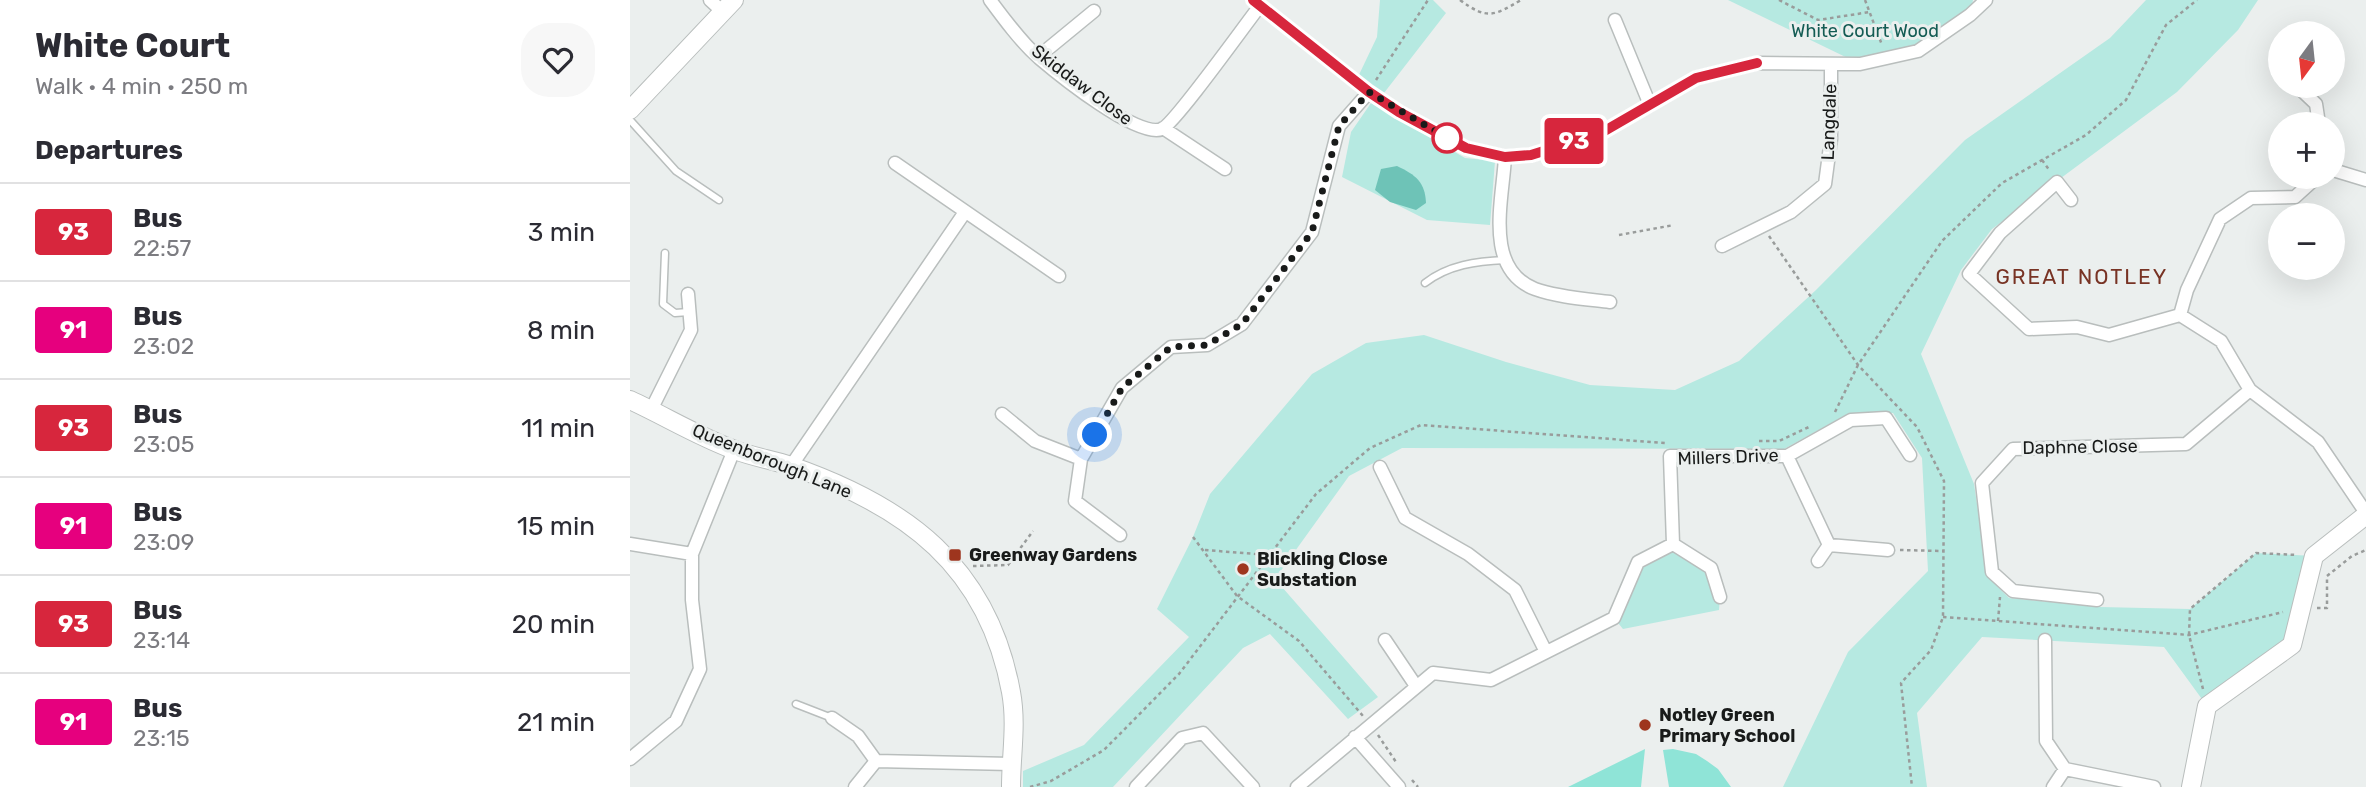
<!DOCTYPE html>
<html lang="en">
<head>
<meta charset="utf-8">
<style>
  :root { --surface:#fff; --page:#f7f7f7; --text:#2b2b33; --muted:#7c7c81; --line:#e1e1e2 }
  body { margin:0; font-family:Rubik,sans-serif; background:var(--page); color:var(--text); height:100vh; display:flex; flex-direction:column; font-size:26px; white-space:nowrap }
  * { box-sizing:border-box; margin:0 }
  p { font-size:23px; color:var(--muted) }
  .icon { flex:none; width:38px; height:38px; fill:none; stroke:currentColor; stroke-width:2; stroke-linecap:round; stroke-linejoin:round }
  .map { position:relative; flex:1; overflow:hidden }
  .drawer { display:flex; flex-direction:column; background:var(--surface); width:630px }
  .drawer>* { flex:none }
  .badge { padding:0 14px; border-radius:5px; font-size:24px; line-height:46px }
  .needle { width:46px; rotate:195deg }
  .fabs { position:absolute; left:1638px; top:21px; display:grid; gap:14px }
  .fabs a { display:grid; place-items:center; width:77px; height:77px; border-radius:50%; background:var(--surface); box-shadow:0 7px 28px #0002; font-size:35px }
  .you { position:absolute; width:35px; height:35px; margin:-18px; border:5px solid #fff; border-radius:50%; background:#1a73e8; box-shadow:0 0 0 10px #1a73e833 }
  .map>.badge { position:absolute; translate:-50% -50%; box-shadow:0 0 0 4px #fff }
  h2 { padding:0 35px; font-size:26px; line-height:63px }
  .round { display:grid; place-items:center; flex:none; width:74px; height:74px; border-radius:28px; background:var(--page) }
  .overview { display:flex; align-items:center; justify-content:space-between; height:119px; padding:0 35px }
  h1 { font-size:33px; font-weight:700; line-height:52px }
  ul { padding:0; list-style:none }
  li { display:flex; align-items:center; gap:21px; height:98px; padding:0 35px; border-top:2px solid var(--line) }
  li div { flex:1 }
  li b { display:block; font-size:26px }
  li em { font-style:normal }
  li .badge { min-width:77px; font-weight:700; text-align:center }
  main { display:flex; flex:1; min-height:0 }
  .map>svg:first-child { display:block }
</style>
</head>
<body>
<main>
<section class="drawer">
<div class="overview"><div><h1>White Court</h1><p>Walk · 4 min · 250 m</p></div><a class="round"><svg class="icon" aria-label="heart" viewBox="0 0 24 24"><path d="M12 20l-8-8c-3-5 5-10 8-4 3-6 11-1 8 4z"/></svg></a></div>
<h2>Departures</h2>
<ul>
<li><span class="badge" style="background:#d7263d;color:#fff">93</span><div><b>Bus</b><p>22:57</p></div><em>3 min</em></li>
<li><span class="badge" style="background:#e6007e;color:#fff">91</span><div><b>Bus</b><p>23:02</p></div><em>8 min</em></li>
<li><span class="badge" style="background:#d7263d;color:#fff">93</span><div><b>Bus</b><p>23:05</p></div><em>11 min</em></li>
<li><span class="badge" style="background:#e6007e;color:#fff">91</span><div><b>Bus</b><p>23:09</p></div><em>15 min</em></li>
<li><span class="badge" style="background:#d7263d;color:#fff">93</span><div><b>Bus</b><p>23:14</p></div><em>20 min</em></li>
<li><span class="badge" style="background:#e6007e;color:#fff">91</span><div><b>Bus</b><p>23:15</p></div><em>21 min</em></li>
</ul>
</section>
<div class="map">
<svg width="1736" height="787" viewBox="0 0 1736 787">
  <rect width="100%" height="100%" fill="#ebefee"/>
  <path fill="#b6e9e1" d="M 750,0 L 803,0 L 816,13 L 754,93 L 726,81 L 747,37 Z
    M 1098,0 L 1343,0 L 1340,15 L 1288,51 L 1230,64 Z
    M 1516,0 L 1628,0 L 1608,30 L 1547,92 L 1362,229 L 1331,270 L 1291,354 L 1344,484 L 1358,577 L 1379,598 L 1470,607 L 1560,609 L 1626,553 L 1684,556 L 1662,645 L 1577,706 L 1534,647 L 1352,637 L 1287,713 L 1297,787 L 1153,787 L 1218,652 L 1298,571 L 1292,458 L 1263,413 L 1216,415 L 1154,449 L 772,448 L 719,476 L 645,579 L 748,697 L 718,719 L 640,634 L 613,648 L 483,787 L 393,787 L 393,771 L 454,745 L 559,637 L 527,609 L 563,537 L 580,494 L 682,374 L 736,343 L 794,335 L 876,362 L 960,385 L 1045,390 L 1109,361 L 1186,290 L 1335,140 L 1480,38 Z
    M 741,103 L 835,158 L 865,161 L 860,225 L 797,220 L 712,177 L 721,132 Z
    M 1043,544 L 1081,568 L 1090,597 L 1089,610 L 993,629 L 984,618 L 1008,562 Z"/>
  <path fill="#6ec3b7" d="M 767,166 C 786,175 795,182 796,203 L 786,210 L 760,202 L 745,190 L 751,169 Z"/>
  <path fill="#8fe4d7" d="M 1015,749 L 1011,787 L 938,787 Z
    M 1043,749 L 1066,754 L 1077,761 L 1088,769 L 1101,787 L 1039,787 L 1033,750 Z"/>
  <g fill="none" stroke-linecap="round" stroke-linejoin="round">
    <g stroke="#b9bebd" stroke-width="9">
      <path id="lane" d="M 0,120 L 46,171 L 89,200
        M 35,253 L 33,304 L 45,313 L 59,312
        M 795,283 C 818,265 847,261 875,260
        M 166,704 L 202,718"/>
    </g>
    <g stroke="#b9bebd" stroke-width="15">
      <path id="street" d="M 80,0 L 93,12
        M 360,0 C 374,19 391,42 409,58 C 429,75 508,139 532,129 C 545,123 615,25 629,7
        M 623,0 L 739,92 L 769,112 L 836,148 L 875,157 L 901,155 L 971,133 L 1066,78 L 1127,63 L 1230,64 L 1288,51 L 1340,15 L 1356,0
        M 985,20 L 1020,105
        M 408,57 L 464,11
        M 1667,86 L 1686,104 L 1689,124
        M 533,128 L 595,169
        M 875,157 C 873,199 853,269 905,289 C 927,297 956,299 980,302
        M 265,163 L 429,276
        M 1703,170 L 1736,180
        M 1687,177 L 1665,197 L 1621,198 L 1590,219 L 1557,290 L 1550,315 L 1591,341 L 1620,390 L 1688,442 L 1736,513
        M 1441,200 L 1427,182 L 1370,233 L 1339,274 L 1399,329 L 1447,327 L 1479,335 L 1550,315
        M 1092,246 L 1161,212 L 1195,184 L 1201,139 L 1201,64
        M 21,410 L 61,330 L 58,294
        M 372,414 L 405,441 L 451,459
        M 1157,456 L 1199,545 L 1258,550
        M 161,466 L 335,212
        M 750,467 L 775,518 L 838,554 L 885,590 L 916,652
        M 490,535 L 445,501 L 451,459 L 492,388 L 541,347 L 577,345 L 612,324 L 682,232 L 709,126 L 739,92
        M 0,544 L 62,554
        M 1043,544 L 1040,456 L 1157,456 L 1221,420 L 1256,418 L 1280,455
        M 1188,561 L 1199,545
        M 1467,600 L 1383,591 L 1362,572 L 1352,483 L 1383,449 L 1556,444 L 1620,390
        M 755,640 L 786,686
        M 1415,640 L 1416,741 L 1435,769 L 1524,787
        M 202,718 L 228,736 L 246,761
        M 725,737 L 769,787
        M 0,759 L 46,721 L 70,669 L 62,600 L 62,554 L 104,450
        M 225,787 L 246,761 L 381,764
        M 506,787 L 552,738 L 573,733 L 623,787
        M 667,787 L 803,673 L 861,680 L 984,618 L 1008,562 L 1043,544 L 1081,568 L 1090,597
        M 1423,787 L 1435,769"/>
    </g>
    <g stroke="#b9bebd" stroke-width="20">
      <path id="secondary" d="M 0,110 L 104,0
        M 0,400 C 35,416 69,437 105,450 C 123,457 143,460 161,466 C 276,506 358,566 381,692 C 387,724 381,755 381,787
        M 1561,787 L 1577,706 L 1662,645 L 1684,556 L 1736,515"/>
    </g>
    <path stroke="#999c9b" stroke-width="2.5" stroke-dasharray="3.5 3.5" stroke-linecap="butt" d="M 830,0 C 857,20 864,16 891,0
      M 1149,0 L 1188,20 L 1240,12
      M 1235,0 L 1252,45
      M 746,80 L 798,0
      M 1412,160 L 1420,171
      M 989,235 L 1044,225
      M 1139,236 L 1228,365 L 1287,427 L 1314,481 L 1313,617 L 1301,650 L 1271,683 L 1282,787
      M 1205,412 L 1228,365 L 1312,241 L 1372,183 L 1456,135 L 1496,100 L 1536,25 L 1567,0
      M 1129,441 L 1149,441 L 1179,427
      M 563,537 L 607,596 L 669,641 L 733,716
      M 575,550 L 638,555
      M 1270,550 L 1313,551
      M 343,566 L 378,565 L 403,531
      M 1687,608 L 1697,608 L 1697,576 L 1722,556 L 1736,550
      M 1313,617 L 1559,635 L 1653,612
      M 1368,621 L 1370,597
      M 1573,689 L 1559,635 L 1560,609 L 1626,553 L 1667,555
      M 748,735 L 766,762
      M 782,780 L 788,787
      M 400,787 L 421,781 L 474,750 L 549,674 L 686,494 L 740,448 L 791,425 L 1035,443"/>
    <use href="#lane" stroke="#fff" stroke-width="6"/>
    <use href="#street" stroke="#fff" stroke-width="12"/>
    <use href="#secondary" stroke="#fff" stroke-width="18"/>
  </g>
  <g fill="none" stroke-linecap="round" stroke-linejoin="round">
    <g stroke="#fff" stroke-width="16">
      <path id="line" d="M 623,0 L 739,92 L 769,112 L 836,148 L 875,157 L 901,155 L 971,133 L 1066,78 L 1127,63"/>
    </g>
    <use href="#line" stroke="#d7263d" stroke-width="10"/>
    <path stroke="#191b1a" stroke-width="7" stroke-dasharray="0 12.6" d="M 465,435 L 492,388 L 541,347 L 577,345 L 612,324 L 682,232 L 709,126 L 739,92 L 817,138"/>
  </g>
  <circle fill="#fff" stroke="#d7263d" stroke-width="3.5" cx="817" cy="138" r="14"/>
  <g fill="#9e351e" stroke="#ebefee" stroke-width="2.5">
    <rect x="318" y="548" width="14" height="14" rx="3.5"/>
    <circle cx="613" cy="569" r="7"/>
    <circle cx="1015" cy="725" r="7"/>
  </g>
  <g text-anchor="middle" stroke-width="6" stroke-linejoin="round" paint-order="stroke">
    <g font-size="18" fill="#145c54" stroke="#ebefee">
      <text x="1235" y="37">White Court Wood</text>
    </g>
    <g font-size="18" fill="#191b1a" stroke="#ebefee">
      <text transform="translate(452 85) rotate(37)" y="6">Skiddaw Close</text>
      <text transform="translate(1199 122) rotate(-88)" y="6">Langdale</text>
      <text transform="translate(1450 447) rotate(-1)" y="6">Daphne Close</text>
      <text transform="translate(1098 457) rotate(-2)" y="6">Millers Drive</text>
      <text transform="translate(142 461) rotate(22)" y="6">Queenborough Lane</text>
    </g>
    <g font-size="18" font-weight="bold" fill="#191b1a" stroke="#ebefee" text-anchor="start">
      <text x="339" y="561">Greenway Gardens</text>
      <text x="627" y="565">Blickling Close<tspan x="627" dy="21">Substation</tspan></text>
      <text x="1029" y="721">Notley Green<tspan x="1029" dy="21">Primary School</tspan></text>
    </g>
    <g font-size="21" letter-spacing="2" fill="#783324" stroke="#ebefee">
      <text x="1452" y="284">GREAT NOTLEY</text>
    </g>
  </g>
</svg>
<div class="fabs">
<a><svg class="needle" viewBox="-14 -14 28 28"><path d="M0-13l5 13h-10z" fill="#e53935"/><path d="M0 13l5-13h-10z" fill="#7c7c81"/></svg></a>
<a>+</a>
<a>−</a>
</div>
<div class="you" style="left:465px;top:435px"></div>
<b class="badge" style="left:944px;top:141px;background:#d7263d;color:#fff">93</b>
</div>
</main>
</body>
</html>
